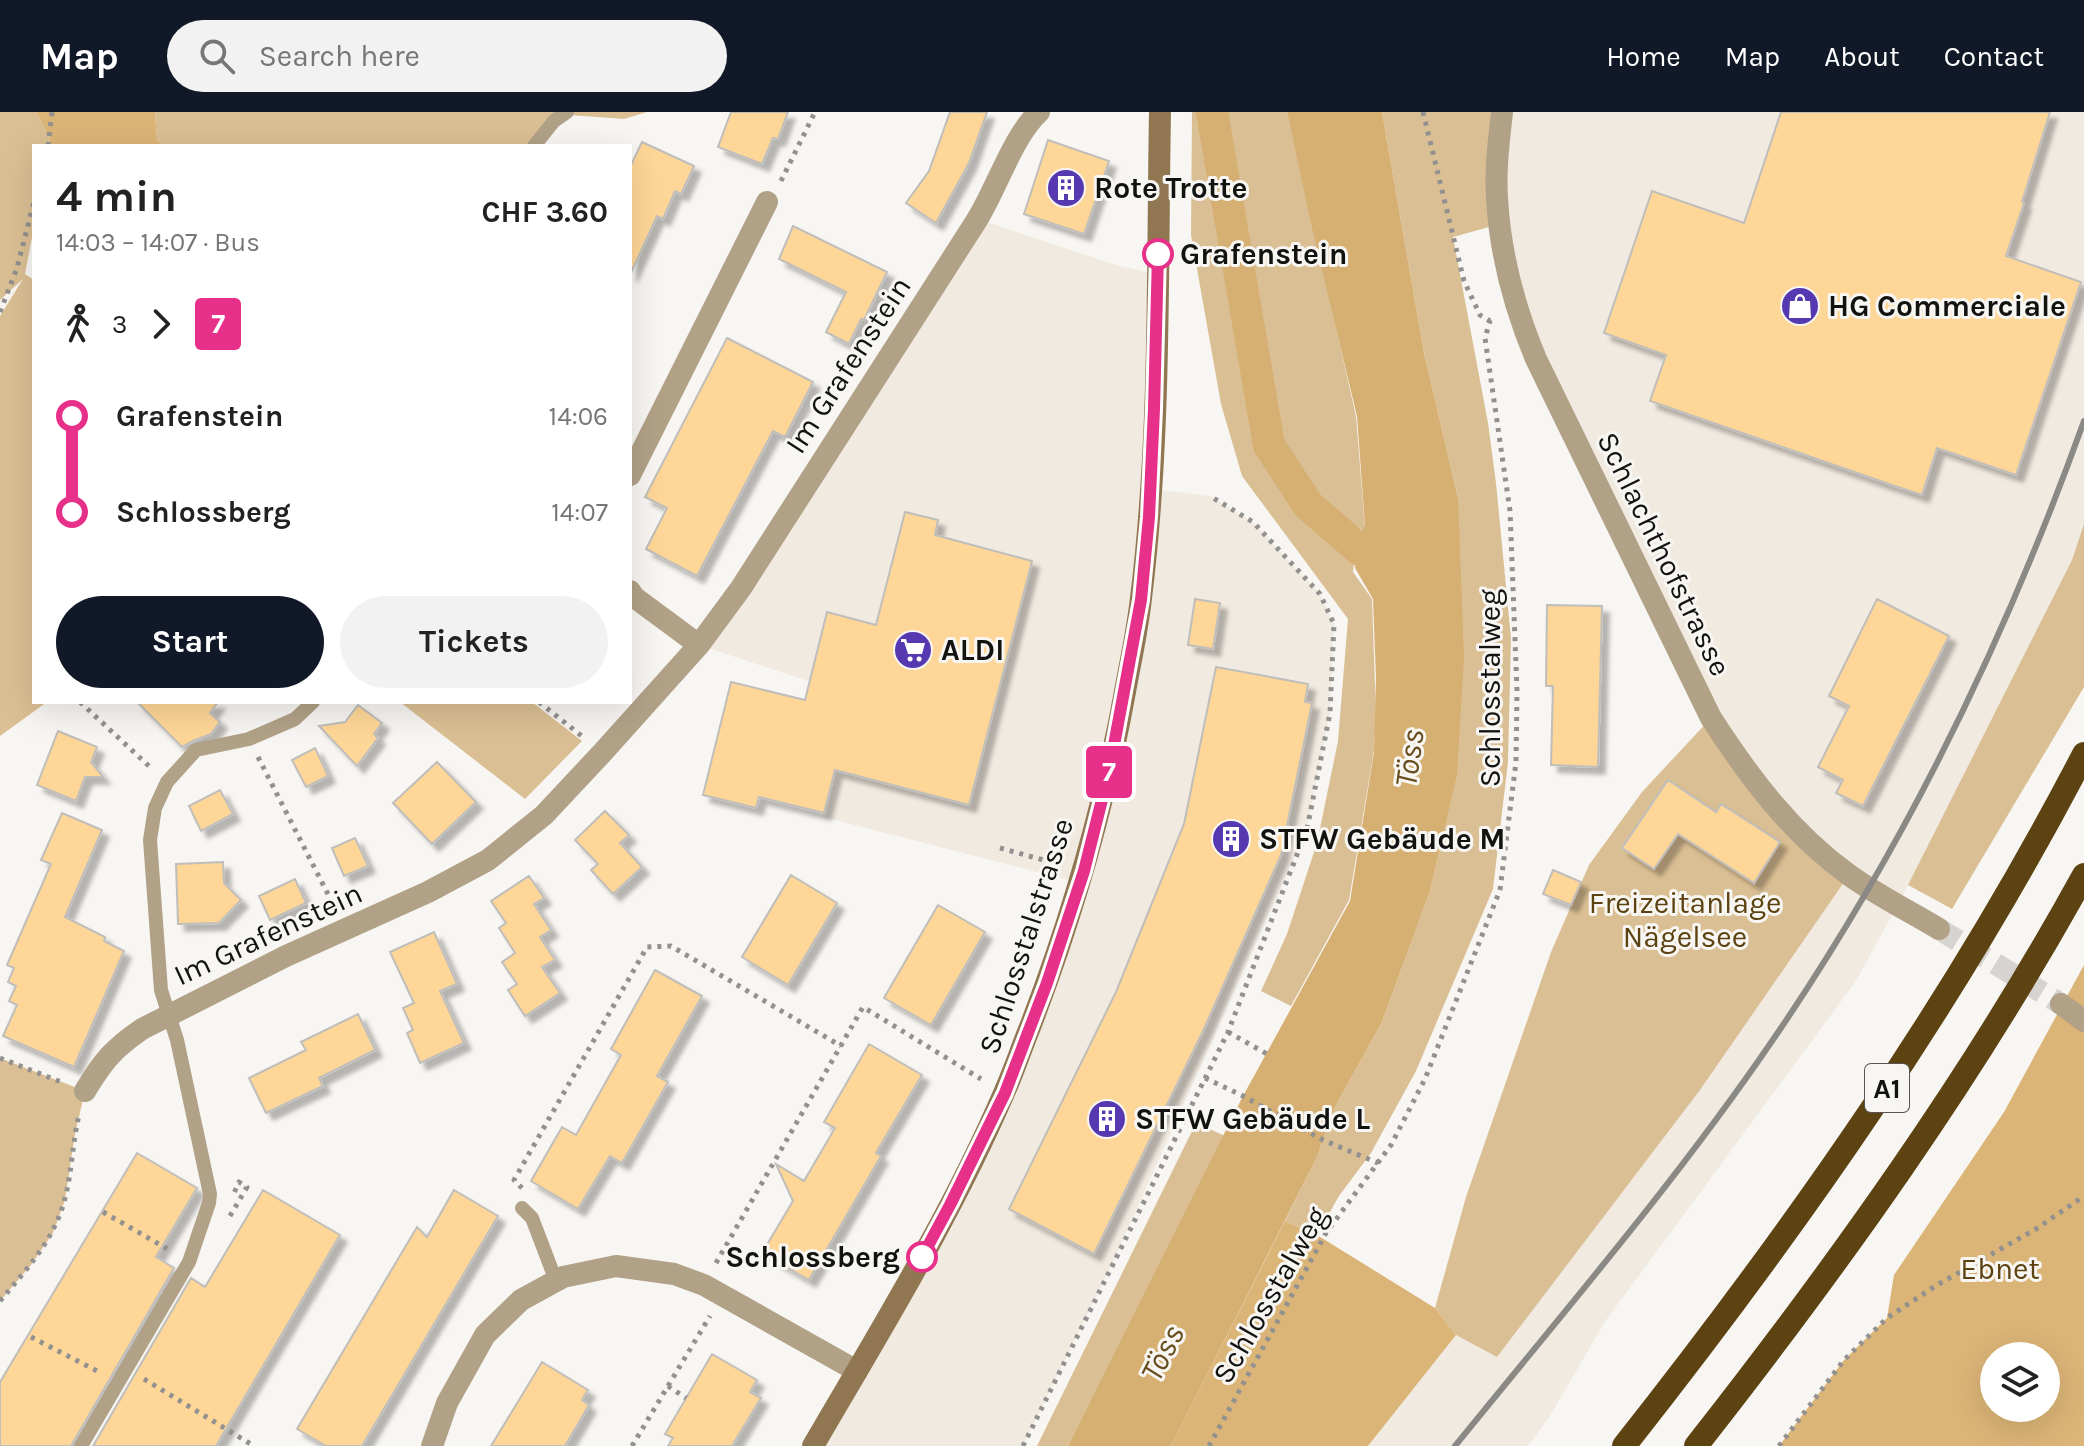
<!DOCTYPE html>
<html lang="en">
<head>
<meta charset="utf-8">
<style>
  :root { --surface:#fff; --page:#f2f2f2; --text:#222; --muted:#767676; --accent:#111827 }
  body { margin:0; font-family:Karla,sans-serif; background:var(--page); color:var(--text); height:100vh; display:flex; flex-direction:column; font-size:30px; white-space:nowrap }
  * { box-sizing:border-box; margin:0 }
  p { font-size:26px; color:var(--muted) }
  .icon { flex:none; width:44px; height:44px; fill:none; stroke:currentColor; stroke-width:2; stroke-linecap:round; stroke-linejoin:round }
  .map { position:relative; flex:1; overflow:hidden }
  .side { position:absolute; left:32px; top:32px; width:600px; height:560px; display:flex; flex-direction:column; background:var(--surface); border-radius:0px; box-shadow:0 8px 32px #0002 }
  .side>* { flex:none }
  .badge { padding:0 16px; border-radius:6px; font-size:28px; line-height:52px }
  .controls { position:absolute; left:1980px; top:1230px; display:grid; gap:16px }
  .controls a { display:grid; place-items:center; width:80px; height:80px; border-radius:50%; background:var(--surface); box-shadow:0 8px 32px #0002; font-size:40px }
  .map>.badge { position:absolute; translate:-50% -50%; box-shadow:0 0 0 4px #fff }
  .legs { display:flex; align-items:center; gap:12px; height:88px; padding:0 24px; font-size:26px }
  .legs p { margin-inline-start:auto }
  .overview { display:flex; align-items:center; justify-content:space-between; height:136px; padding:0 24px }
  h1 { font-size:44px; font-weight:700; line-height:60px }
  .primary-button { display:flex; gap:16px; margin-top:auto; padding:16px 24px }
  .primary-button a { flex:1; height:92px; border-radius:48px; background:var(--accent); color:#fff; font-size:32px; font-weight:700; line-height:92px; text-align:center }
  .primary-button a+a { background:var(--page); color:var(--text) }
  ul { padding:0 24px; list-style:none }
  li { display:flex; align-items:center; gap:28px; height:96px; font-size:30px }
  li i { display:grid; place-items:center; width:12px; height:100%; margin:0 10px; background:currentColor }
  li i::after { content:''; width:20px; height:20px; margin:-10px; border:6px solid; border-radius:50%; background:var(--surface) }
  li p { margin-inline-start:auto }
  li:first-child i { background:linear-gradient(#0000 50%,currentColor 0) }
  li:last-child i { background:linear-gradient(currentColor 50%,#0000 0) }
  header { display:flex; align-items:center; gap:48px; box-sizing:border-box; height:112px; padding:0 40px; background:var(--accent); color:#fff }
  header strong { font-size:38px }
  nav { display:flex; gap:44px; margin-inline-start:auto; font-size:28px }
  .search { width:560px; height:72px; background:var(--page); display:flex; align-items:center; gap:20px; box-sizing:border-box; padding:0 28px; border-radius:44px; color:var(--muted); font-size:30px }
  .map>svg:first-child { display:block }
</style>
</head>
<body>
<header>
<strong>Map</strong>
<div class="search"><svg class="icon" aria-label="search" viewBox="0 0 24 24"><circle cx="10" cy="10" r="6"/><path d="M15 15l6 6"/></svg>Search here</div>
<nav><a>Home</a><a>Map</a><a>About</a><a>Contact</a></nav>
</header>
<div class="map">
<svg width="2084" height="1334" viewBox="0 0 2084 1334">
  <defs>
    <filter id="shadow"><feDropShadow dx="7" dy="7" stdDeviation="2" flood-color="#0004"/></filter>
  </defs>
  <rect width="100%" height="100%" fill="#f8f6f2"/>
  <path fill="#f1eae1" d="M 1502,0 L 2084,0 L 2084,412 L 2072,448 L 1921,750 L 1856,869 L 1604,1211 L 1550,1304 L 1528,1334 L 1368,1334 L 1456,1223 L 1497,1244 L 1700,978 L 1849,763 L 1742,653 L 1536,247 L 1505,141 Z
    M 978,107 L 1119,154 L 1157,162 L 1152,377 L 1210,384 L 1253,410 L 1320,482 L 1334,512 L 1330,601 L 1307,717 L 1108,1161 L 1023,1334 L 813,1334 L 950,1093 L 1080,771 L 823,705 L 853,580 L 805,568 L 699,533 Z"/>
  <path fill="#dbbf94" d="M 0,0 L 36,0 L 50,26 L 49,34 L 34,34 L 34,115 L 25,162 L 34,168 L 34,590 L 47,590 L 0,624 L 0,204 L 23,167 L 0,188 Z
    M 155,0 L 647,0 L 624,7 L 555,2 L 533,34 L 165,34 L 157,28 Z
    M 1192,0 L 1287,0 L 1356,304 L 1365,416 L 1358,418 L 1353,460 L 1372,487 L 1376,601 L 1374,638 L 1349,788 L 1291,894 L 1261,879 L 1287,822 L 1317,731 L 1338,629 L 1348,507 L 1242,364 L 1221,292 L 1191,123 Z
    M 1382,0 L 1502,0 L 1500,112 L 1453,125 L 1488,311 L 1496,371 L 1511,526 L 1508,650 L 1493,777 L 1416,959 L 1371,1041 L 1339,1084 L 1317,1123 L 1285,1109 L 1317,1045 L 1335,995 L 1382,910 L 1430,779 L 1457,663 L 1458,386 L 1424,241 Z
    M 2084,412 L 2084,575 L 1952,797 L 1908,773 L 2072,448 Z
    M 400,590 L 532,590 L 582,629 L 525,687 Z
    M 1711,606 L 1849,763 L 1700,978 L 1497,1245 L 1456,1223 L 1435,1196 L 1466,1085 L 1551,840 L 1589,753 L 1642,680 Z
    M 0,946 L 85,979 L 75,1022 L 65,1088 L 53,1121 L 31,1153 L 0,1189 Z
    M 1196,1011 L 1225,1024 L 1068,1334 L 1037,1334 Z"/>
  <path fill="#dbb477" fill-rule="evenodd" d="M 36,0 L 155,0 L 157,28 L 165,34 L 49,34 L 50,26 Z
    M 2084,853 L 2084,1334 L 1779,1334 L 1844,1248 L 1887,1206 L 1894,1163 L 2004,1000 ZM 1994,1244 L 2046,1244 L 2046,1296 L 1994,1296 Z
    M 1285,1109 L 1317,1123 L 1435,1196 L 1456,1223 L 1368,1334 L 1171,1334 Z"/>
  <path fill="#d6af72" d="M 1287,0 L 1382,0 L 1424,241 L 1458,386 L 1464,544 L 1457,664 L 1430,779 L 1382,910 L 1335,995 L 1317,1045 L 1171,1334 L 1068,1334 L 1243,984 L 1350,789 L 1374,640 L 1376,566 L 1373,487 L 1355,456 L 1358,422 L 1365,414 L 1357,304 L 1314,125 Z"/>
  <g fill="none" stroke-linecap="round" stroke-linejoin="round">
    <path stroke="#d6af72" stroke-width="32" d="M 1212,0 L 1269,333 L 1308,393 L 1359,437 L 1392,459"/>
  </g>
  <path fill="#fed697" stroke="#c0bebb" stroke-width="2" filter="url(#shadow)" d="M 731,0 L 788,0 L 778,27 L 773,26 L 762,52 L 718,35 Z
    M 950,0 L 987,0 L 969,51 L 936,111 L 906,91 L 929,59 Z
    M 1781,0 L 2050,0 L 2022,90 L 2024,91 L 2006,144 L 2081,170 L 2016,363 L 1937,336 L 1922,383 L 1886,371 L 1650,289 L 1666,243 L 1604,221 L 1652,79 L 1744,111 Z
    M 1048,28 L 1109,49 L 1084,122 L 1024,102 Z
    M 642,30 L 694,54 L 681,82 L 675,79 L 663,107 L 657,104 L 630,163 L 630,55 Z
    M 793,114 L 887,160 L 864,208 L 861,207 L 849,232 L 826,220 L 846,180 L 779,147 Z
    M 727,226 L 813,270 L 785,325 L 773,319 L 697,464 L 646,437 L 667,396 L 645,385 Z
    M 905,400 L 938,408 L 935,423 L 1032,449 L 969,693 L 835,658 L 824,701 L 759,685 L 756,696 L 703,683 L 731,570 L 805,588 L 827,500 L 876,513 Z
    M 1195,487 L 1220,491 L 1213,537 L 1188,533 Z
    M 1877,487 L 1949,524 L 1863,694 L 1836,681 L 1843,668 L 1818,655 L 1849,594 L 1829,584 Z
    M 1547,493 L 1602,494 L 1598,655 L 1551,653 L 1553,574 L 1546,574 Z
    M 1216,555 L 1308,572 L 1305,590 L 1312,591 L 1281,743 L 1204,917 L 1094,1142 L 1009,1097 L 1116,880 L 1184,712 Z
    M 137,590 L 218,590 L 210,601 L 220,610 L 211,622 L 193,629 L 182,635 Z
    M 358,593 L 382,611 L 374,622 L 378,626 L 357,654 L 319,614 L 345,610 Z
    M 58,619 L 97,635 L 91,650 L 103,665 L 85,665 L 76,689 L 37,673 Z
    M 315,636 L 328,664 L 306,675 L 292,648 Z
    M 437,650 L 476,690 L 432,732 L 393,691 Z
    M 1668,668 L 1716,700 L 1721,692 L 1780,730 L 1754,771 L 1678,722 L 1654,757 L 1622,736 Z
    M 220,678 L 233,702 L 201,719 L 189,694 Z
    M 605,699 L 629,723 L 620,731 L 642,755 L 613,782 L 591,758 L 598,752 L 575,728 Z
    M 62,701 L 102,718 L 65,805 L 105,825 L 104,829 L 124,839 L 74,955 L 3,924 L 17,893 L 9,889 L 16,874 L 8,870 L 14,856 L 7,853 L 51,752 L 41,748 Z
    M 355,726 L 368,754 L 344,764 L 332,736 Z
    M 223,750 L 224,771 L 241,788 L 219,811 L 178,812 L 176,752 Z
    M 1553,758 L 1581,770 L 1571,793 L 1543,782 Z
    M 791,763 L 837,791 L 788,873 L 742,845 Z
    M 529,764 L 544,786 L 534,792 L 551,818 L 540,825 L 555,848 L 542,855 L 560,881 L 525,904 L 508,878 L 517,872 L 502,850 L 515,841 L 499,816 L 506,811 L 491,789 Z
    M 295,767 L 306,791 L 270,808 L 259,784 Z
    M 938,793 L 985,820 L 931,913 L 884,886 Z
    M 434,820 L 457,872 L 440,879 L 464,931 L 420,951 L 407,921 L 413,918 L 403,896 L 414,891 L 390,840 Z
    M 655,858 L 702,884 L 657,964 L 668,970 L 622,1051 L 610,1044 L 578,1097 L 531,1069 L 562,1015 L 576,1023 L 621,943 L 611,937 Z
    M 358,902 L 375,938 L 319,966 L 323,974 L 266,1001 L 249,966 L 306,938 L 301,930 Z
    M 869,932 L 922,963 L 876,1041 L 881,1044 L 809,1168 L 762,1141 L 793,1089 L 776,1052 L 804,1069 L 835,1016 L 824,1010 Z
    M 137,1041 L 197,1076 L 156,1145 L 174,1156 L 71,1334 L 0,1334 L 0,1270 Z
    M 263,1078 L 340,1123 L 216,1334 L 93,1334 L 191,1166 L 205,1175 Z
    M 454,1078 L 498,1104 L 362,1334 L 326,1334 L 297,1317 L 417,1115 L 427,1125 Z
    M 712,1242 L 757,1268 L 750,1280 L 761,1286 L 732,1334 L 668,1334 L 673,1326 L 665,1322 Z
    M 542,1250 L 588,1278 L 582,1288 L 589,1293 L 565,1334 L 491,1334 Z"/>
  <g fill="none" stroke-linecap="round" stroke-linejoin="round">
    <path stroke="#d6d4d0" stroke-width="22" stroke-dasharray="22 11" stroke-linecap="butt" d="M 1939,817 L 2061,892"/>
    <path stroke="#92918f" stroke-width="5" stroke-dasharray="4 6" stroke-linecap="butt" d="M 1423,0 L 1464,169 L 1480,203 L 1490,209
      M 48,34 L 52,0
      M 781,69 L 815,0
      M 0,200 L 17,156 L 34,90
      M 80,590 L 151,656
      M 539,590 L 583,625
      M 258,645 L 335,796
      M 1000,736 L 1058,752
      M 1228,920 L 1267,942
      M 0,946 L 61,970
      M 1205,966 L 1243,984 L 1323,1028 L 1378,1051
      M 522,1076 L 514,1068 L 647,835 L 671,834 L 841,934
      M 103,1100 L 171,1139
      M 230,1104 L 247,1075 L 239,1070 L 234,1081 L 231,1081
      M 716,1151 L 863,895 L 981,967
      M 0,1189 C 26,1158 53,1129 64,1090 C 72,1062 72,1032 79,1003
      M 31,1225 L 99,1260
      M 144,1267 L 254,1334
      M 668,1274 L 686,1286
      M 632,1334 L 710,1204
      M 1023,1334 L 1228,920 L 1307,717 L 1330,601 L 1334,512 L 1320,482 L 1253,410 L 1210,384
      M 1209,1334 L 1326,1121 L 1391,1033 L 1425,967 L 1500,778 L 1516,650 L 1517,579 L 1510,399 L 1485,226 L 1490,209 L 1495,205
      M 1779,1334 L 1844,1248 L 1887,1206 L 1937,1173 L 2036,1117 L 2084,1084"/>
    <path stroke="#b1a187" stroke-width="14" d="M 534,34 L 554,9 L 567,0
      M 522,1096 L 532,1106 L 556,1169
      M 81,1334 L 189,1150 L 209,1091 L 210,1082 L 177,928 L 161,878 L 150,728 L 155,696 L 167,670 L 196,638 L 249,627 L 295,607 L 313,590"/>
    <path stroke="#b1a187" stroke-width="22" d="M 1502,0 C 1499,28 1495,58 1497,86 C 1500,141 1515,197 1536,247 L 1711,606 C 1749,665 1791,721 1849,763 C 1877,783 1909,799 1939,817
      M 630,363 L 767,90
      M 630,479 L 634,485 L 699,533
      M 2061,892 L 2084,909
      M 85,979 C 103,949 113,937 142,917 L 286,844 L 428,780 L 488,748 L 544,703 L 603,640 L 699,533 L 741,476 C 818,354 898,233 975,111 C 996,79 1012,25 1039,0
      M 432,1334 L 447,1291 L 485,1223 L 521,1188 L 563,1165 L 616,1154 L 674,1162 L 704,1173 L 857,1259"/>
    <path stroke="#907751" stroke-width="22" d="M 813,1334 C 880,1219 951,1104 1004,981 C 1014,959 1021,937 1030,915 C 1073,803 1106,688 1127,569 C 1132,542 1138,514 1141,486 C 1161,325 1157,162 1160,0"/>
    <path stroke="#5d4212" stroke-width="24" d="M 1624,1334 C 1796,1116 1956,889 2084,642
      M 1696,1334 C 1838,1153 1973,965 2084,763"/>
    <path stroke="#8a8986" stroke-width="6" d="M 1455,1334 C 1562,1202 1674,1072 1770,932 C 1903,739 2005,529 2084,309"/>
  </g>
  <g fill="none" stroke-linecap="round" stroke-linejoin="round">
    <g stroke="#fff" stroke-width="18">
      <path id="line-1" d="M 922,1145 L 950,1093 L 1005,981 L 1047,871 L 1084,759 L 1109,660 L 1141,488 L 1149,405 L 1154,297 L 1158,142"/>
    </g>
    <use href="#line-1" stroke="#e73089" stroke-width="12"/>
  </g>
  <defs>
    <g id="building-disc" transform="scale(2)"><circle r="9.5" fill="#5639b1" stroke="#f8f6f2"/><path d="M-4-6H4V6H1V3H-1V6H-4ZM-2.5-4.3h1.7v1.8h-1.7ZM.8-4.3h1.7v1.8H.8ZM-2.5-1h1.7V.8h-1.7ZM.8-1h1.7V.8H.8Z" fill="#fff"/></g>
    <g id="shop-disc" transform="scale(2)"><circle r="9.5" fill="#5639b1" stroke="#f8f6f2"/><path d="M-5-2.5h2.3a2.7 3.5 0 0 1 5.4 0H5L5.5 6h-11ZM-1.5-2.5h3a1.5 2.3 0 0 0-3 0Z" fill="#fff"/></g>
    <g id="supermarket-disc" transform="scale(2)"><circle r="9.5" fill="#5639b1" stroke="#f8f6f2"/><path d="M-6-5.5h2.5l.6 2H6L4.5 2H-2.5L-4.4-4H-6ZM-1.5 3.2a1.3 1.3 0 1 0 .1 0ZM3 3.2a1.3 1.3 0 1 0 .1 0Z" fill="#fff"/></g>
  </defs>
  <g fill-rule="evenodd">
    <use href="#building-disc" x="1066" y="76"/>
    <use href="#shop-disc" x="1800" y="194"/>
    <use href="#supermarket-disc" x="913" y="538"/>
    <use href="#building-disc" x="1231" y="727"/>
    <use href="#building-disc" x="1107" y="1007"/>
  </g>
  <g fill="#fff" stroke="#e73089" stroke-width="4">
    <circle cx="1158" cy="142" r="14"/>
    <circle cx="922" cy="1145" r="14"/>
  </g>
  <g text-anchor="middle" stroke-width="6" stroke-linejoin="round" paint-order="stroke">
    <rect fill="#f8f6f2" stroke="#575654" stroke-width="2" x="1865" y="952" width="44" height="48" rx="6"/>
    <g font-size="28" font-weight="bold" fill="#121211">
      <text x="1887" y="986">A1</text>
    </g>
    <g font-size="30" font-weight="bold" fill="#121211" stroke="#f8f6f2" text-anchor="start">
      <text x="1094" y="86">Rote Trotte</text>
      <text x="1828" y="204">HG Commerciale</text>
      <text x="941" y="548">ALDI</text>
      <text x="1259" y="737">STFW Gebäude M</text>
      <text x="1135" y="1017">STFW Gebäude L</text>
    </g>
    <g font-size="30" font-weight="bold" fill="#121211" stroke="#f8f6f2" text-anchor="start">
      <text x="1180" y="152">Grafenstein</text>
      <text x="900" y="1155" text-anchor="end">Schlossberg</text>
    </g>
    <g font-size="30" fill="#121211" stroke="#f8f6f2">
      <text transform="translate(848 253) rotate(-57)" y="10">Im Grafenstein</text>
      <text transform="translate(1664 442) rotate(64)" y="10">Schlachthofstrasse</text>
      <text transform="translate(1490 576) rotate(-90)" y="10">Schlosstalweg</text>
      <text transform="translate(268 822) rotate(-25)" y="10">Im Grafenstein</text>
      <text transform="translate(1026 824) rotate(-72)" y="10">Schlosstalstrasse</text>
      <text transform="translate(1270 1183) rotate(-60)" y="10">Schlosstalweg</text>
    </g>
    <g font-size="30" fill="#5c4211" stroke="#f8f6f2">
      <text x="1685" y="801">Freizeitanlage<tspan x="1685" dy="34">Nägelsee</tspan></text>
      <text x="2000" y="1167">Ebnet</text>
    </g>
    <g font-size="32" font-style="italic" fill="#684d1f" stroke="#f8f6f2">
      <text transform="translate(1409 646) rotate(-82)" y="11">Töss</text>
      <text transform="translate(1162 1241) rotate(-63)" y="11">Töss</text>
    </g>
  </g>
</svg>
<div class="controls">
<a><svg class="icon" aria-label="layers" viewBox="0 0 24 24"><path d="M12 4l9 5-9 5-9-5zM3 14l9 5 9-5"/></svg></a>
</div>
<b class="badge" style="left:1109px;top:660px;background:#e73089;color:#fff">7</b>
<section class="side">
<div class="overview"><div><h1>4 min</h1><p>14:03 – 14:07 · Bus</p></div><b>CHF 3.60</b></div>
<div class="legs"><svg class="icon" aria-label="walk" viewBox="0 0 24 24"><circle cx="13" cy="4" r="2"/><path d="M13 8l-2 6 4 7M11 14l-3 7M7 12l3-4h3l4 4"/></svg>3<svg class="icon" aria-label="forward" viewBox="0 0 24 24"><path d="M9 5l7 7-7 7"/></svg><b class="badge" style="background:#e73089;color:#fff">7</b></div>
<ul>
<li><i style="color:#e73089"></i><b>Grafenstein</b><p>14:06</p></li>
<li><i style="color:#e73089"></i><b>Schlossberg</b><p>14:07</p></li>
</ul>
<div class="primary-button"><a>Start</a><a>Tickets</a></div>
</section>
</div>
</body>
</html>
